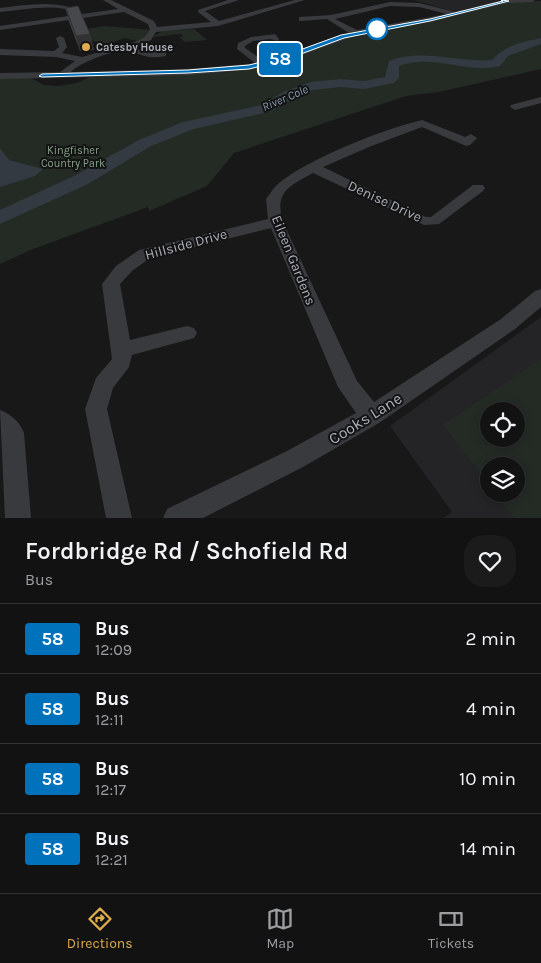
<!DOCTYPE html>
<html lang="en">
<head>
<meta charset="utf-8">
<style>
  :root { --surface:#121213; --page:#1b1b1c; --text:#f1f3f6; --muted:#9c9ea0; --line:#313233; --accent:#ddac4c }
  body { margin:0; font-family:Karla,sans-serif; background:var(--page); color:var(--text); height:100vh; display:flex; flex-direction:column; font-size:19px; white-space:nowrap }
  * { box-sizing:border-box; margin:0 }
  p { font-size:16px; color:var(--muted) }
  .icon { flex:none; width:28px; height:28px; fill:none; stroke:currentColor; stroke-width:2; stroke-linecap:round; stroke-linejoin:round }
  .map { position:relative; height:518px; overflow:hidden }
  .drawer { display:flex; flex-direction:column; background:var(--surface); flex:1 }
  .drawer>* { flex:none }
  .badge { padding:0 10px; border-radius:4px; font-size:18px; line-height:32px }
  .buttons { position:absolute; left:480px; top:402px; display:grid; gap:10px }
  .buttons a { display:grid; place-items:center; width:45px; height:45px; border-radius:50%; background:var(--surface); box-shadow:0 2px 12px #0003,0 0 0 1px var(--line); font-size:25px }
  .map>.badge { position:absolute; translate:-50% -50%; box-shadow:0 0 0 2px #fff }
  .round { display:grid; place-items:center; flex:none; width:52px; height:52px; border-radius:20px; background:var(--page) }
  .head { display:flex; align-items:center; justify-content:space-between; height:85px; padding:0 25px }
  h1 { font-size:24px; font-weight:600; line-height:38px }
  ul { padding:0; list-style:none }
  li { display:flex; align-items:center; gap:15px; height:70px; padding:0 25px; border-top:1px solid var(--line) }
  li div { flex:1 }
  li b { display:block; font-size:19px }
  li em { font-style:normal }
  li .badge { min-width:55px; font-weight:700; text-align:center }
  .dock { display:flex; justify-content:space-around; align-items:center; height:70px; border-top:1px solid var(--line); background:var(--surface); font-size:14px; color:var(--muted) }
  .dock a { display:grid; justify-items:center; gap:2px }
  .dock .current { color:var(--accent) }
  .map>svg:first-child { display:block }
</style>
</head>
<body>
<div class="map">
<svg width="541" height="518" viewBox="0 0 541 518">
  <rect width="100%" height="100%" fill="#181819"/>
  <path fill="#242426" fill-rule="evenodd" d="M 414,0 L 497,0 L 499,1 L 454,12 Z
    M 541,317 L 541,518 L 443,518 L 452,512 L 390,426 ZM 489,411 L 516,411 L 516,439 L 489,439 ZM 489,466 L 516,466 L 516,494 L 489,494 Z"/>
  <path fill="#242b25" fill-rule="evenodd" d="M 541,1 L 541,69 L 439,92 L 406,96 L 234,153 L 207,186 L 149,211 L 148,207 L 33,249 L 0,264 L 0,78 L 31,78 L 44,85 L 58,86 L 77,83 L 90,77 L 232,72 L 273,65 L 301,53 L 358,34 L 510,2 Z
    M 103,26 L 154,30 L 142,42 L 124,38 L 112,43 L 114,49 L 109,51 L 100,43 L 86,39 L 83,30 Z
    M 194,29 L 207,40 L 185,42 L 179,37 L 183,37 L 181,34 L 152,37 L 163,31 Z
    M 541,359 L 541,518 L 514,518 L 496,494 L 516,494 L 516,466 L 489,466 L 489,484 L 443,425 ZM 489,411 L 516,411 L 516,439 L 489,439 Z"/>
  <path fill="#333a41" d="M 0,148 L 9,160 L 43,169 L 35,176 L 0,187 Z"/>
  <g fill="none" stroke-linecap="round" stroke-linejoin="round">
    <path fill="#333a41" fill-rule="evenodd" d="M 541,38 L 541,44 L 508,56 L 500,66 C 467,74 431,53 399,66 L 399,78 L 394,83 L 364,89 L 340,87 L 313,90 L 293,98 L 272,111 L 194,129 L 151,146 L 88,184 L 0,224 L 0,210 L 74,176 L 139,140 L 183,122 L 262,105 L 283,92 L 311,82 L 340,79 L 364,81 L 385,77 L 389,61 C 423,48 457,63 492,60 C 505,45 523,42 541,38 Z"/>
    <path fill="#393a3e" fill-rule="evenodd" d="M 103,0 L 111,0 L 154,21 L 157,27 L 211,22 L 198,12 L 198,10 L 228,0 L 239,0 L 205,11 L 219,21 L 295,0 L 305,0 L 218,26 L 156,32 L 151,40 L 134,48 C 145,52 155,51 166,52 L 166,56 C 146,60 144,54 127,51 C 114,49 80,63 71,72 L 188,69 L 249,64 L 255,63 L 237,49 L 238,43 L 251,37 L 275,34 L 279,39 L 278,41 L 270,39 L 253,41 L 245,46 L 245,48 L 264,61 L 349,33 L 327,19 L 302,21 L 299,21 L 299,17 L 331,15 L 390,2 L 419,3 L 455,12 L 503,0 L 535,0 L 532,2 L 507,3 L 430,22 L 357,35 L 283,62 L 249,70 L 188,75 L 0,79 L 0,73 L 60,72 L 75,61 L 56,57 L 0,55 L 0,49 L 54,51 L 59,47 L 56,38 L 60,36 L 64,38 L 67,47 L 62,53 L 82,57 L 135,42 L 145,37 L 150,30 L 148,24 L 124,12 L 0,30 L 0,26 L 68,16 L 65,9 C 44,5 22,10 0,12 L 0,8 C 24,5 47,1 70,7 L 75,15 L 118,9 ZM 390,6 L 419,7 L 447,14 L 357,30 L 335,19 Z
      M 541,97 L 541,103 L 515,110 L 510,107 L 511,105 Z
      M 422,120 L 465,137 L 471,134 L 477,138 L 470,145 L 466,146 L 422,127 L 369,147 L 323,167 L 426,217 L 431,217 L 473,185 L 483,185 L 485,188 L 483,191 L 439,224 L 424,225 L 313,173 C 289,186 274,192 283,222 L 357,381 L 374,402 L 501,319 L 535,291 L 541,289 L 541,307 L 515,329 L 379,423 L 303,467 L 203,518 L 163,518 L 167,509 L 287,451 L 356,413 L 338,387 L 271,228 L 150,258 L 132,271 L 120,284 L 130,340 L 187,326 L 194,328 L 197,333 L 194,338 L 132,355 L 129,367 L 113,388 L 107,409 L 132,518 L 106,518 L 85,409 L 96,378 L 112,359 L 102,284 L 116,266 L 139,250 L 268,219 L 266,199 C 270,194 273,188 278,184 C 307,159 384,129 422,120 Z
      M 0,410 C 11,414 20,422 24,433 L 31,518 L 5,518 Z"/>
  </g>
  <path fill="#3d3e41" d="M 66,8 L 90,34 L 94,50 L 80,51 L 69,22 Z"/>
  <path fill="#323235" d="M 90,34 L 94,50 L 80,51 L 76,36 Z"/>
  <path fill="#47484c" stroke="#323235" d="M 78,6 L 90,34 L 76,36 L 66,8 Z"/>
  <path fill="#0072bc" stroke="#fff" d="M 501,0 L 509,1 L 430,21 L 344,38 L 282,61 L 249,69 L 188,73 L 42,77 L 39,76 L 42,74 L 188,70 L 249,65 L 278,58 L 341,35 L 430,19 L 503,1 Z"/>
  <circle fill="#fff" stroke="#0072bc" stroke-width="2.5" cx="377" cy="29" r="10"/>
  <circle fill="#ddac4c" stroke="#131314" stroke-width="2" cx="86" cy="47" r="5"/>
  <g text-anchor="middle" stroke-width="4" stroke-linejoin="round" paint-order="stroke">
    <g font-size="11" font-weight="bold" fill="#abafb8" stroke="#131314" text-anchor="start">
      <text x="96" y="51">Catesby House</text>
    </g>
    <g font-size="11" fill="#85a086" stroke="#131314">
      <text x="73" y="154">Kingfisher<tspan x="73" dy="13">Country Park</tspan></text>
    </g>
    <g font-size="12" font-style="italic" fill="#879cae" stroke="#131314">
      <text transform="translate(285 98) rotate(-23)" y="4">River Cole</text>
    </g>
    <g font-size="14" fill="#abafb8" stroke="#131314">
      <text transform="translate(385 201) rotate(25)" y="5">Denise Drive</text>
      <text transform="translate(186 244) rotate(-15)" y="5">Hillside Drive</text>
      <text transform="translate(294 260) rotate(68)" y="5">Eileen Gardens</text>
    </g>
    <g font-size="16" fill="#abafb8" stroke="#131314">
      <text transform="translate(365 418) rotate(-32)" y="6">Cooks Lane</text>
    </g>
  </g>
</svg>
<div class="buttons">
<a><svg class="icon" aria-label="locate" viewBox="0 0 24 24"><circle cx="12" cy="12" r="6"/><path d="M12 2v4M12 18v4M2 12h4M18 12h4"/></svg></a>
<a><svg class="icon" aria-label="layers" viewBox="0 0 24 24"><path d="M12 4l9 5-9 5-9-5zM3 14l9 5 9-5"/></svg></a>
</div>
<b class="badge" style="left:280px;top:59px;background:#0072bc;color:#fff">58</b>
</div>
<section class="drawer">
<div class="head"><div><h1>Fordbridge Rd / Schofield Rd</h1><p>Bus</p></div><a class="round"><svg class="icon" aria-label="heart" viewBox="0 0 24 24"><path d="M12 20l-8-8c-3-5 5-10 8-4 3-6 11-1 8 4z"/></svg></a></div>
<ul>
<li><span class="badge" style="background:#0072bc;color:#fff">58</span><div><b>Bus</b><p>12:09</p></div><em>2 min</em></li>
<li><span class="badge" style="background:#0072bc;color:#fff">58</span><div><b>Bus</b><p>12:11</p></div><em>4 min</em></li>
<li><span class="badge" style="background:#0072bc;color:#fff">58</span><div><b>Bus</b><p>12:17</p></div><em>10 min</em></li>
<li><span class="badge" style="background:#0072bc;color:#fff">58</span><div><b>Bus</b><p>12:21</p></div><em>14 min</em></li>
</ul>
</section>
<nav class="dock">
<a class="current"><svg class="icon" aria-label="directions" viewBox="0 0 24 24"><path d="M12 3l9 9-9 9-9-9zM9 14v-3h6M13 9l2 2-2 2"/></svg>Directions</a>
<a><svg class="icon" aria-label="map" viewBox="0 0 24 24"><path d="M3 6l6-2 6 2 6-2v14l-6 2-6-2-6 2zM9 4v14M15 6v14"/></svg>Map</a>
<a><svg class="icon" aria-label="tickets" viewBox="0 0 24 24"><path d="M3 7h18v10H3zM15 7v10"/></svg>Tickets</a>
</nav>
</body>
</html>
